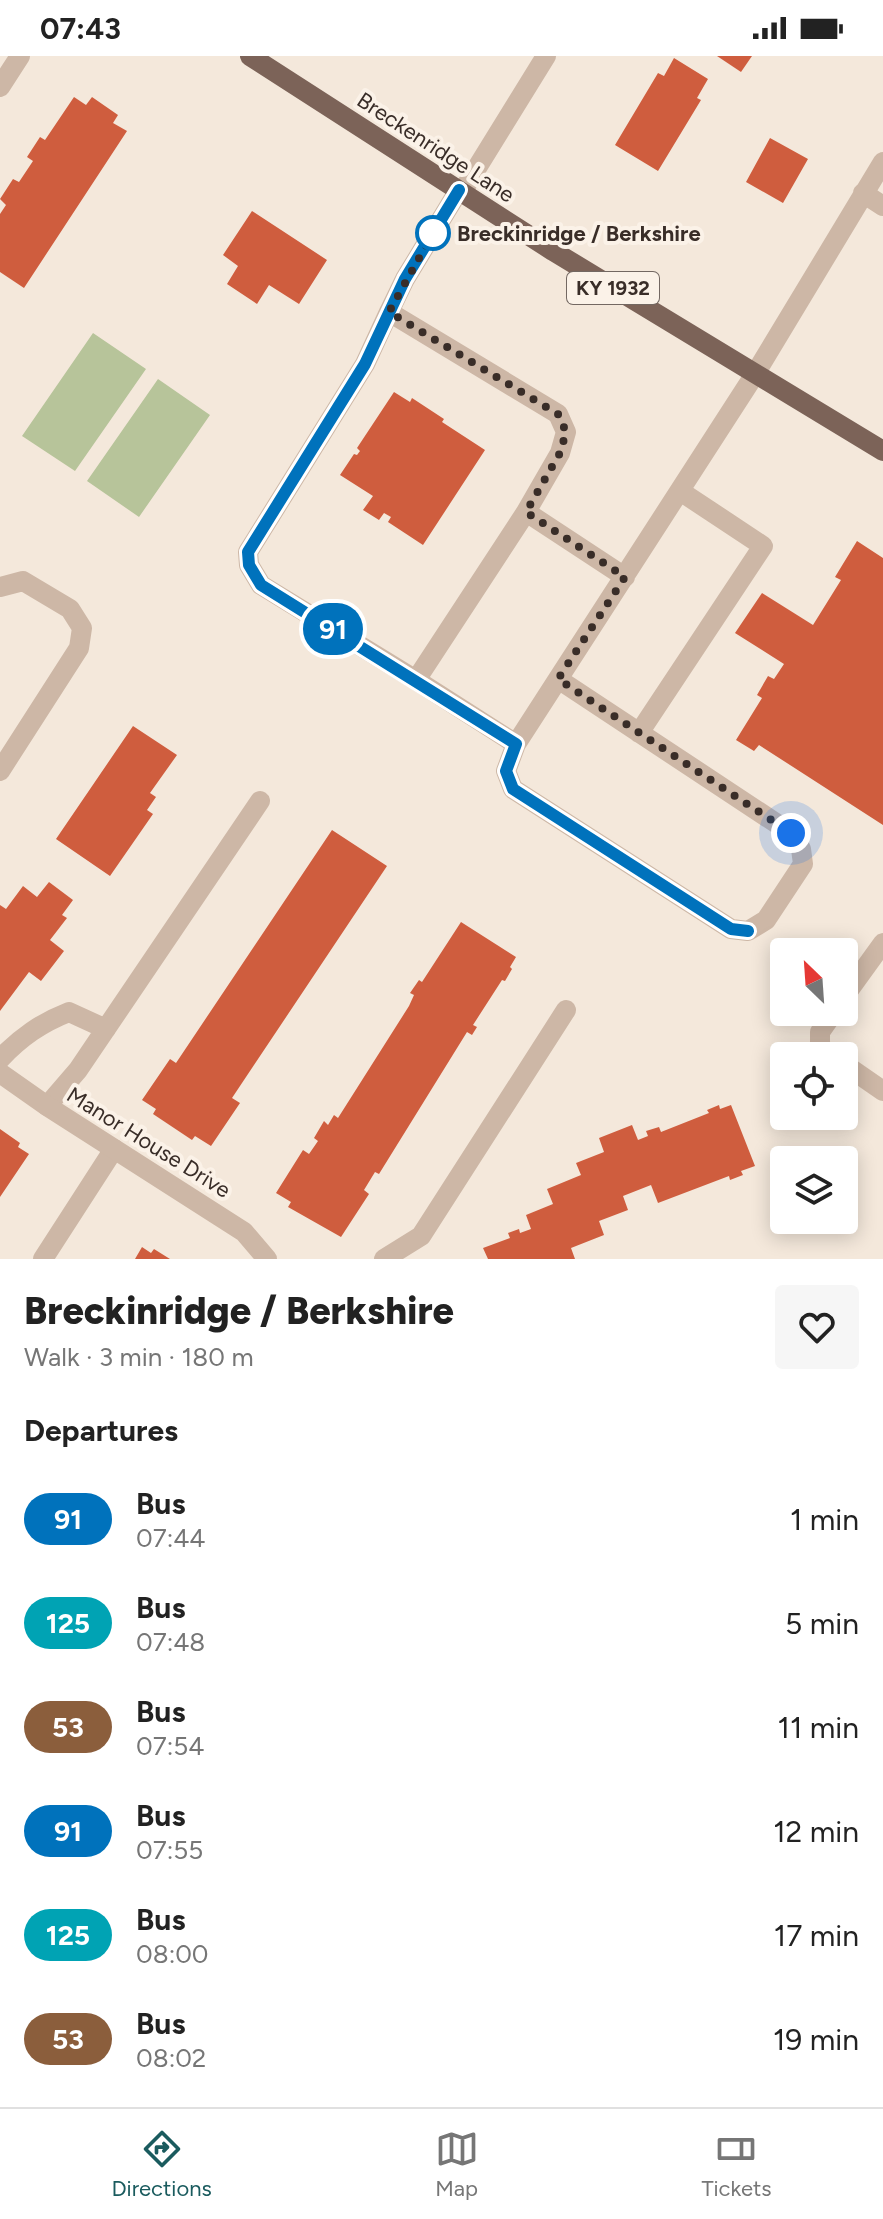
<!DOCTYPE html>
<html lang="en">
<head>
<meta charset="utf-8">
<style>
  :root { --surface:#fff; --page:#f6f6f6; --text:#222; --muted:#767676; --line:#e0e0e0; --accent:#1a5b5e }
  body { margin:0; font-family:Figtree,sans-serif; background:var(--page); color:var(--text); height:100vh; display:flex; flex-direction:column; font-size:30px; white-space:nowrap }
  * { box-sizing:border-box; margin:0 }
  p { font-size:26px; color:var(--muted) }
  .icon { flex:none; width:44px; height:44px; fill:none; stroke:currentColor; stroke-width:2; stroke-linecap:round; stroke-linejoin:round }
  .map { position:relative; height:1203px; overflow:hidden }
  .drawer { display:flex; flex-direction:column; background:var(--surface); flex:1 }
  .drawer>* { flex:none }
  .badge { padding:0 16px; border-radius:26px; font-size:28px; line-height:52px }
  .needle { width:52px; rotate:335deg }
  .tools { position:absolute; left:770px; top:882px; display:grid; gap:16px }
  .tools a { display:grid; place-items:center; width:88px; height:88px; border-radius:8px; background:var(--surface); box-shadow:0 4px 20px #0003; font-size:40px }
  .you { position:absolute; width:40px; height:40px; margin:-20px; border:6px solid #fff; border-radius:50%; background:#1a73e8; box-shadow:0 0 0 12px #1a73e833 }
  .map>.badge { position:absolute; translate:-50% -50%; box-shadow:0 0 0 4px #fff }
  h2 { padding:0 24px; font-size:30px; line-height:72px }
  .round { display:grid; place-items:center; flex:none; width:84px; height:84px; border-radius:8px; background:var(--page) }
  .overview { display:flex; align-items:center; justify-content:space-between; height:136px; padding:0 24px }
  h1 { font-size:38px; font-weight:800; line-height:60px }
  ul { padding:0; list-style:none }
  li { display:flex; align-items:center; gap:24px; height:104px; padding:0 24px }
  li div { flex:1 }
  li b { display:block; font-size:30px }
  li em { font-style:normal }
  li .badge { min-width:88px; font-weight:700; text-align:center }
  .status { display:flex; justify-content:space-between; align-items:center; height:56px; padding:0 40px; background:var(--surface); direction:ltr }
  .status svg { height:22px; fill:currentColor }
  .tabs { display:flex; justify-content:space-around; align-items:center; height:112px; border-top:2px solid var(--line); background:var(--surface); font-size:22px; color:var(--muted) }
  .tabs a { display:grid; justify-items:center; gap:4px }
  .tabs .selected { color:var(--accent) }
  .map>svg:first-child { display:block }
</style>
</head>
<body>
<div class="status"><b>07:43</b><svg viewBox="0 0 49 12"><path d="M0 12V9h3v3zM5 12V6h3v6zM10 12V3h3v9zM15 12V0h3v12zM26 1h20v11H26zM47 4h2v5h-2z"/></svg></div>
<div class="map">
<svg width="883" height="1203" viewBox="0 0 883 1203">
  <rect width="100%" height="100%" fill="#f4e8db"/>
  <path fill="#b7c49a" d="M 93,277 L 146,313 L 75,415 L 22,380 Z
    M 158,323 L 210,359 L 139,461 L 87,425 Z"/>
  <path fill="#cf5d3e" d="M 717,0 L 752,0 L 741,16 Z
    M 674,2 L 708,23 L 697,42 L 701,44 L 658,115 L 615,89 L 658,17 L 664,20 Z
    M 74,41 L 86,49 L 92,41 L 118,59 L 113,67 L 127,75 L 24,232 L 0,216 L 0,158 L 6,149 L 0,143 L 13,123 L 19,126 L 33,105 L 27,101 L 40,81 L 45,84 Z
    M 770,82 L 808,103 L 783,147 L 746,126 Z
    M 252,155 L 327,204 L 299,248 L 269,229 L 257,248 L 227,228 L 238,210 L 223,199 Z
    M 394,336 L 410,346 L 412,342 L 444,363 L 442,366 L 485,394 L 423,489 L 388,466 L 391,461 L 384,457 L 379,464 L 363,454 L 373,440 L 340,419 L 354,398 L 357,399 L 360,395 L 357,392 Z
    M 857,485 L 883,502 L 883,769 L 759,689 L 754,695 L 736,684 L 762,642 L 757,639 L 768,620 L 774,623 L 784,608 L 735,577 L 762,537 L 813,569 L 841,524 L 835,521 Z
    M 133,670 L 177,699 L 150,737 L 156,741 L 147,754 L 153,758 L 110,820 L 56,783 Z
    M 332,774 L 387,810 L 232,1042 L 240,1047 L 211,1090 L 195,1080 L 192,1084 L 153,1058 L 156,1053 L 142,1044 L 170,1003 L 176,1007 Z
    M 49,826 L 73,844 L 62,859 L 67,862 L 50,884 L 64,895 L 41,925 L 29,916 L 0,955 L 0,849 L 6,853 L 23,830 L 37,841 Z
    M 461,866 L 516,901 L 510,911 L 512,913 L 505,925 L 502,924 L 473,969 L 477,971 L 472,979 L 467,976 L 379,1118 L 375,1116 L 364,1134 L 369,1138 L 341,1181 L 288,1151 L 291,1146 L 276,1137 L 303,1094 L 309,1098 L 318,1085 L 314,1082 L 324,1065 L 328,1069 L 334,1059 L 338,1062 L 409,950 L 414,939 L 410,937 L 419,924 L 422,926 Z
    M 719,1049 L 720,1053 L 731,1049 L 755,1110 L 741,1115 L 743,1119 L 730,1124 L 729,1120 L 658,1147 L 651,1129 L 623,1140 L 628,1154 L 599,1165 L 604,1179 L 571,1192 L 575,1203 L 488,1203 L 483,1192 L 510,1182 L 508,1177 L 519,1173 L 520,1177 L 531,1173 L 526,1159 L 553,1148 L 547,1133 L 581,1119 L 576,1107 L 604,1096 L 599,1082 L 632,1069 L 638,1084 L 648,1080 L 646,1075 L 659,1071 L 661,1076 L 709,1057 L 707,1054 Z
    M 0,1073 L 20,1087 L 18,1091 L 29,1098 L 0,1141 Z
    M 142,1191 L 151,1197 L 154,1193 L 170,1203 L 135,1203 Z"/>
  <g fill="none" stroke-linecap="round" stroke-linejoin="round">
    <path stroke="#cdb7a6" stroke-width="20" d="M 0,31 L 20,0
      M 459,134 L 405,223 L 389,256 L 558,358 L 566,376 L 560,397 L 526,456 L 625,521
      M 863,137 L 883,150
      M 389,256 L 365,308 L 248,496 L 249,509 L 261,529 L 416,624
      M 0,531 L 23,525 L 70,553 L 82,572 L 79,592 L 0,715
      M 558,623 L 516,688 L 506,715 L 513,733 L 731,873 L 748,875 L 766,864 L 803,808 L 801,793 L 791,777 L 558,623 L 755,318 L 883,106
      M 639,677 L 763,490 L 680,435
      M 516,688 L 416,624 L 526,456
      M 844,941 L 883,887
      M 833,1000 L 820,991 L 820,976 L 834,956
      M 0,1003 C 21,981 41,967 69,956 L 106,973
      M 844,1008 L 883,1035
      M 47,1050 L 78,1014 L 260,745
      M 43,1203 L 114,1093
      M 384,1203 L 421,1180 L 566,954"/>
    <path stroke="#cdb7a6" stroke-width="20" d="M 462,136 L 546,0
      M 0,1017 L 47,1050 L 244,1176 L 267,1203"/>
    <path stroke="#7c6358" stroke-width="20" d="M 250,0 L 553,195 L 883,395"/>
  </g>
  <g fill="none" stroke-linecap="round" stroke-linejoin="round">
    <g stroke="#fff" stroke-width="18">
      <path id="line" d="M 459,134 L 405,223 L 365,308 L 248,496 L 249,509 L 261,529 L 516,688 L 506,715 L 513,733 L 731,873 L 748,875"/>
    </g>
    <use href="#line" stroke="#0072bc" stroke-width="12"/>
    <path stroke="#392d28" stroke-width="8" stroke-dasharray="0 14.4" d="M 433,177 L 389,256 L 558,358 L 566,376 L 560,397 L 526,456 L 625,521 L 558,623 L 791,777"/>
  </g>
  <circle fill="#fff" stroke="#0072bc" stroke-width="4" cx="433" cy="177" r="16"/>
  <g text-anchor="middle" stroke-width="8" stroke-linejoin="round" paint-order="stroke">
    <rect fill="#fbf2e8" stroke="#736862" stroke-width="2" x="567" y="216" width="92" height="32" rx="6"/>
    <g font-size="20" font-weight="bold" fill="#392d28">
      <text x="613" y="239">KY 1932</text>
    </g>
    <g font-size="22" fill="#392d28" stroke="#fbf2e8">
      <text transform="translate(436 91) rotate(33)" y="8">Breckenridge Lane</text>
      <text transform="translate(149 1086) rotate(32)" y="8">Manor House Drive</text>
    </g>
    <g font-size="22" font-weight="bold" fill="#392d28" stroke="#fbf2e8" text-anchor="start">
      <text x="457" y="185">Breckinridge / Berkshire</text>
    </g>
  </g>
</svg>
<div class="tools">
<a><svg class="needle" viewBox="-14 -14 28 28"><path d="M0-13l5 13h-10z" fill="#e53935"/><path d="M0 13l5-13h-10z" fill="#767676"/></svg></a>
<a><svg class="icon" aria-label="locate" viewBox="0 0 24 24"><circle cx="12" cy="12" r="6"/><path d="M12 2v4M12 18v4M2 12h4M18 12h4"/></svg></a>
<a><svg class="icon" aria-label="layers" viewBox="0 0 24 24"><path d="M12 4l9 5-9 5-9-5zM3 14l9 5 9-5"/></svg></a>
</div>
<div class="you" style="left:791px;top:777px"></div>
<b class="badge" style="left:333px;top:573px;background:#0072bc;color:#fff">91</b>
</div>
<section class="drawer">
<div class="overview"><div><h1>Breckinridge / Berkshire</h1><p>Walk · 3 min · 180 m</p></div><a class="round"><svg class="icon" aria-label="heart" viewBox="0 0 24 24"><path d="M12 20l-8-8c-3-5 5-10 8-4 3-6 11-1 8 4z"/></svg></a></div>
<h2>Departures</h2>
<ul>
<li><span class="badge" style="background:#0072bc;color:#fff">91</span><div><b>Bus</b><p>07:44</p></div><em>1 min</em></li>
<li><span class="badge" style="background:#00a3b4;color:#fff">125</span><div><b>Bus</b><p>07:48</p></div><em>5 min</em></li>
<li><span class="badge" style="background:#8b5e3c;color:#fff">53</span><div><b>Bus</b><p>07:54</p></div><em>11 min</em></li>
<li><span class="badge" style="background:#0072bc;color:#fff">91</span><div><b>Bus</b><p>07:55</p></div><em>12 min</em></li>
<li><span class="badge" style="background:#00a3b4;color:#fff">125</span><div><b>Bus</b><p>08:00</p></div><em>17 min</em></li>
<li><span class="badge" style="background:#8b5e3c;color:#fff">53</span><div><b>Bus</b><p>08:02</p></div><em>19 min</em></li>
</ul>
</section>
<nav class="tabs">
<a class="selected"><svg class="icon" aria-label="directions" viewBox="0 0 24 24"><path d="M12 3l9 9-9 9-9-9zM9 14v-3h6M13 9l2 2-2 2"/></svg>Directions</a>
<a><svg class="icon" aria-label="map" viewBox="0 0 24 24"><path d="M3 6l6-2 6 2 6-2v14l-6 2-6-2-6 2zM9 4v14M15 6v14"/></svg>Map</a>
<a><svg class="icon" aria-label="tickets" viewBox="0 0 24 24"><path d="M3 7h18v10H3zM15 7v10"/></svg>Tickets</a>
</nav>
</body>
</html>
